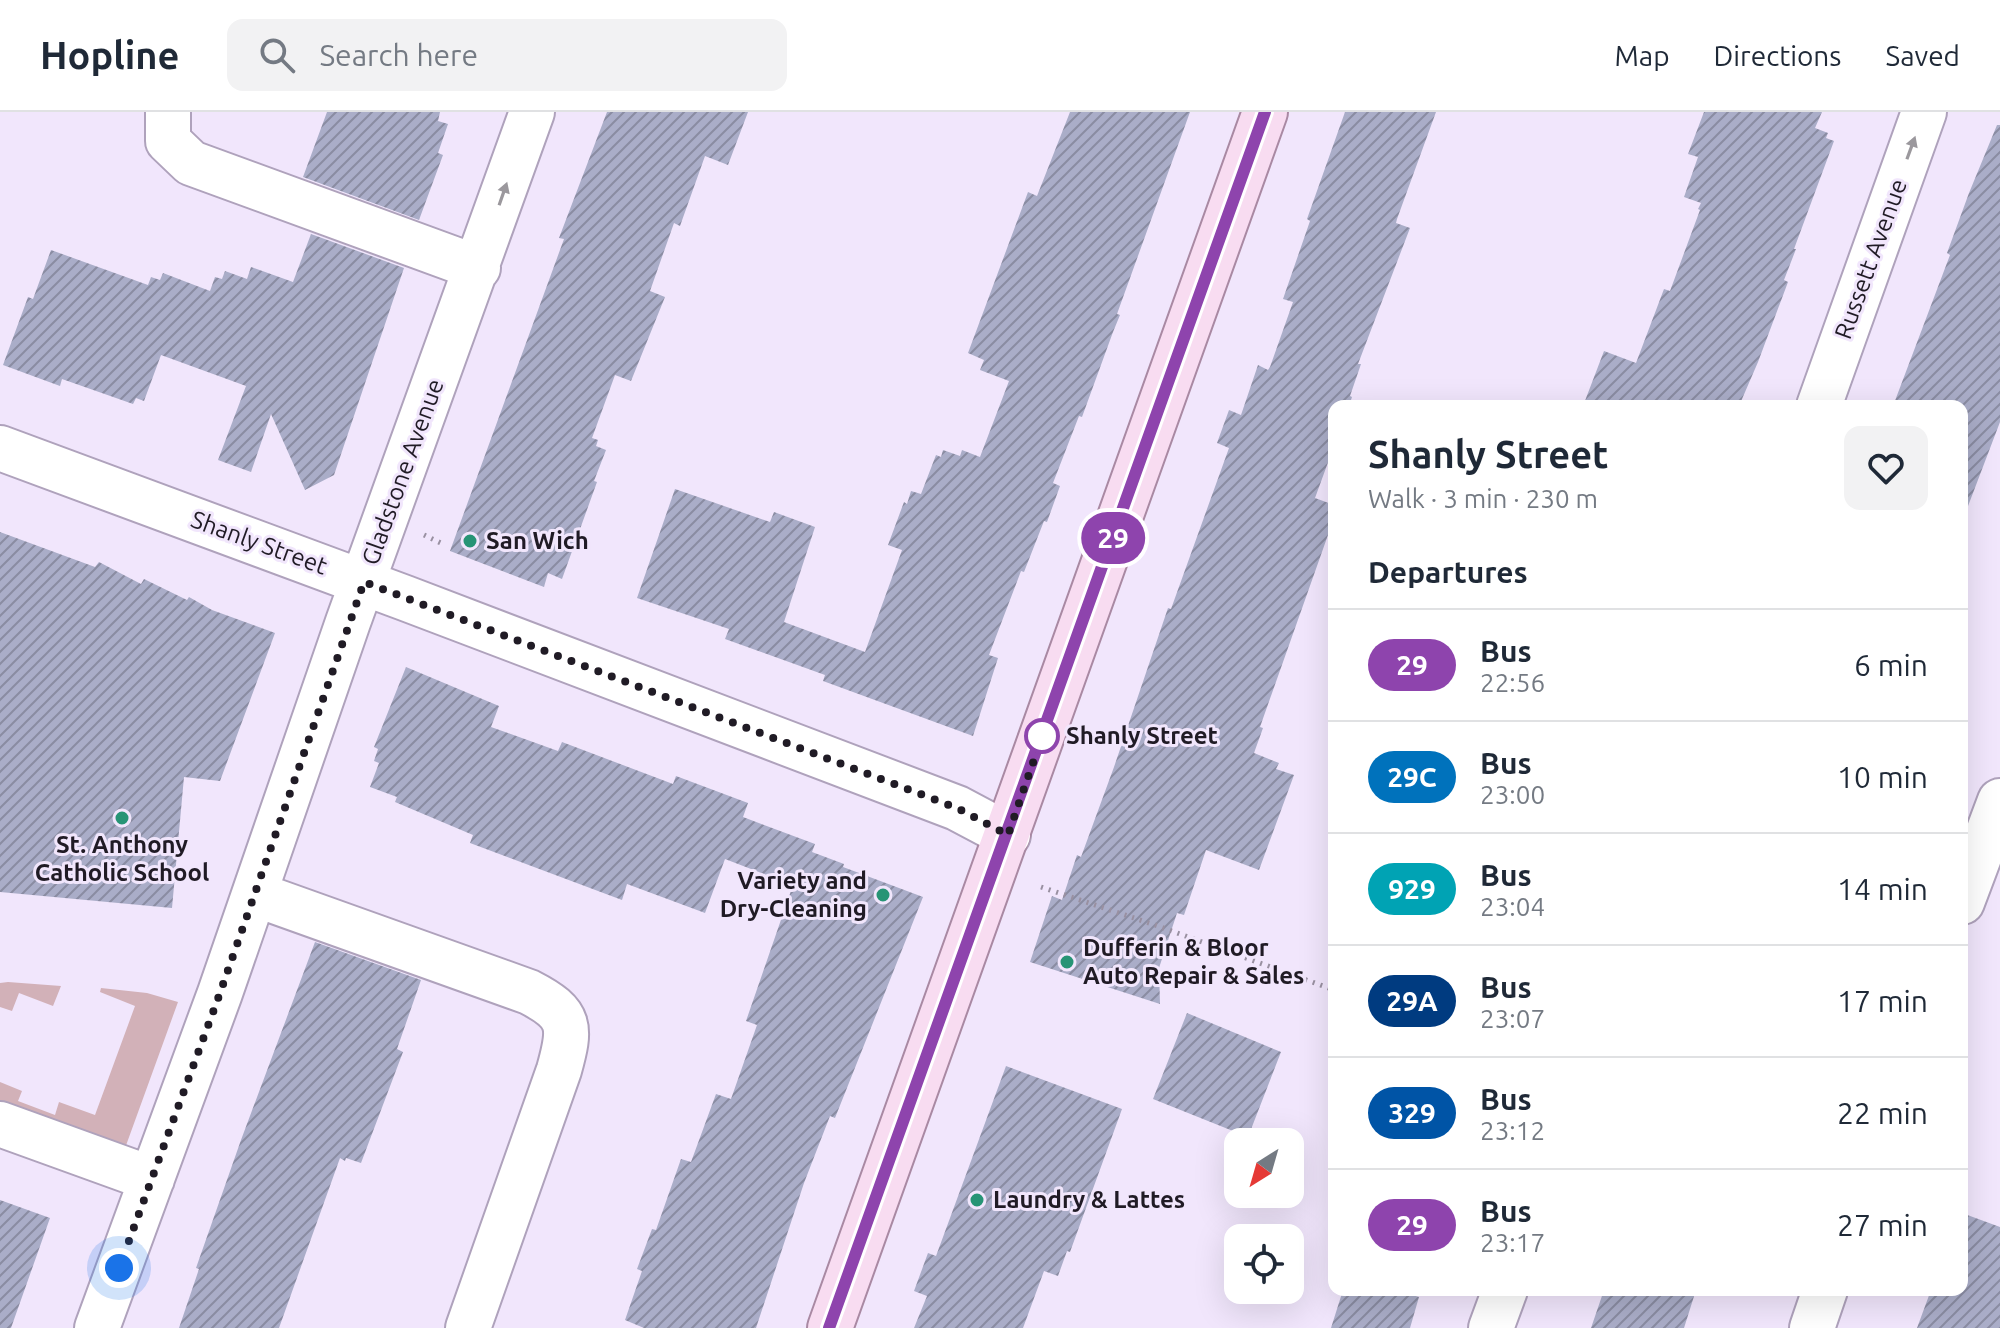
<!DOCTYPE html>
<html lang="en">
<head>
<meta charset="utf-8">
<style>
  :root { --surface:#fff; --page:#f2f2f3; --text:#1f2937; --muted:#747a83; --line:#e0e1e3 }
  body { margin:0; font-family:Ubuntu,sans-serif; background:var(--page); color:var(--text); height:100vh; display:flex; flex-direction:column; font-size:30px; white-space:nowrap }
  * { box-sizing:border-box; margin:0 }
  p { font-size:26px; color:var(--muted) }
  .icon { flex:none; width:44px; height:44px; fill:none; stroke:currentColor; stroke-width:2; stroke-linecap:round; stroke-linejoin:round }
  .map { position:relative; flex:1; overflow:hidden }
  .details { position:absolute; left:1328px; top:288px; width:640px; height:896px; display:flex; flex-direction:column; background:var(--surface); border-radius:16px; box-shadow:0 8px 32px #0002 }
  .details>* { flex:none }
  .badge { padding:0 16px; border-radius:26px; font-size:28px; line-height:52px }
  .needle { width:52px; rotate:217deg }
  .buttons { position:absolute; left:1224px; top:1016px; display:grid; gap:16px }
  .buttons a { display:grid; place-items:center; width:80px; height:80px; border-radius:16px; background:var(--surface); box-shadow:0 8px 32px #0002; font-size:40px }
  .you { position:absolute; width:40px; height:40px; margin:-20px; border:6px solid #fff; border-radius:50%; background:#1a73e8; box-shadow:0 0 0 12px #1a73e833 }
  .map>.badge { position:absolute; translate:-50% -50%; box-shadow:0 0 0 4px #fff }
  h2 { padding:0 40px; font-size:30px; line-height:72px }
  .round { display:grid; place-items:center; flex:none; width:84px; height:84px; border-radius:16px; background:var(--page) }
  .headline { display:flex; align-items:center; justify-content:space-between; height:136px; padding:0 40px }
  h1 { font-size:38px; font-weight:700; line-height:60px }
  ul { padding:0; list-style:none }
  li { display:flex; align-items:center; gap:24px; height:112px; padding:0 40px; border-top:2px solid var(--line) }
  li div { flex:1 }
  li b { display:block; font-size:30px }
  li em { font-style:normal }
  li .badge { min-width:88px; font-weight:700; text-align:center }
  header { display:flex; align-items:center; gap:48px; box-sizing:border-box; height:112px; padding:0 40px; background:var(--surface); border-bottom:2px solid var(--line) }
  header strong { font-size:38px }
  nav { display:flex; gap:44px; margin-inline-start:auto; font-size:28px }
  .search { width:560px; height:72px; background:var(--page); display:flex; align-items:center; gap:20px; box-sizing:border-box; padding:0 28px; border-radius:16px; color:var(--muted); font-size:30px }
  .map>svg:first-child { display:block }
</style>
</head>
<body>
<header>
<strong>Hopline</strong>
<div class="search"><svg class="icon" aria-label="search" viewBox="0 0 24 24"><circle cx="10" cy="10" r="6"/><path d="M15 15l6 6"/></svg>Search here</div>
<nav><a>Map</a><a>Directions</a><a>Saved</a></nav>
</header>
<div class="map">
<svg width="2000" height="1216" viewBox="0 0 2000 1216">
  <defs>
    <pattern id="building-hatch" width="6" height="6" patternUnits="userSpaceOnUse" patternTransform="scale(2)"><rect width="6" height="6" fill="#aaadc8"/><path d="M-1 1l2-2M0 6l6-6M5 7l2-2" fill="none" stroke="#8a8ca2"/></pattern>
  </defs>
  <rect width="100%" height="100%" fill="#f1e6fc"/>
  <path fill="#d2b1b8" d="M 8,870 L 61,874 L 53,894 L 19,881 L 12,899 L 0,895 L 0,871 Z
    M 101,876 L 147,881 L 178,890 L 124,1039 L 0,993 L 0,970 L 22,979 L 18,989 L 55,1003 L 59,990 L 95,1003 L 135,894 L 100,880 Z"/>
  <path fill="url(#building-hatch)" d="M 327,0 L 440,0 L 438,9 L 448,12 L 438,41 L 443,43 L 419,108 L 303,65 Z
    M 607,0 L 748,0 L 728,53 L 705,44 L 680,114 L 674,111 L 650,179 L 665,185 L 631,269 L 615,263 L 592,326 L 598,328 L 596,334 L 606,338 L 594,369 L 597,370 L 562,467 L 548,461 L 544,475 L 450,439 L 564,127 L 559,126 Z
    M 1070,0 L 1190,0 L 1117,202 L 1120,203 L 1113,220 L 1082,305 L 1079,304 L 1053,371 L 1060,374 L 1047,410 L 1044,409 L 1024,460 L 1021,459 L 989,543 L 998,546 L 973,624 L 823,569 L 825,563 L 725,527 L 729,517 L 637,486 L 675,377 L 770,410 L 774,400 L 815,415 L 784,510 L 865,540 L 902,438 L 888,433 L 904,390 L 907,392 L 911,379 L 921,382 L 936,343 L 941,345 L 943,338 L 960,344 L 962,338 L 980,345 L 1009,269 L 980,258 L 984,248 L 968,241 L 1028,80 L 1037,84 Z
    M 1345,0 L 1436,0 L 1397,107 L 1396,111 L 1410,116 L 1358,252 L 1361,252 L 1350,284 L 1352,285 L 1349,294 L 1334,294 L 1334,334 L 1315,386 L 1334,393 L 1334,406 L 1260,615 L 1263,616 L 1254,641 L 1279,651 L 1276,657 L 1294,663 L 1259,758 L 1206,738 L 1184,803 L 1177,801 L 1159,856 L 1160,892 L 1030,850 L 1052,784 L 1062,788 L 1077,743 L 1081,745 L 1114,655 L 1168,496 L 1171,497 L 1229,336 L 1217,331 L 1229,298 L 1241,303 L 1258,253 L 1268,258 L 1270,255 L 1293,190 L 1283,187 L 1310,109 L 1307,107 Z
    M 1704,0 L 1822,0 L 1815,16 L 1828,21 L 1826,26 L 1834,29 L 1794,137 L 1796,137 L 1784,168 L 1788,170 L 1758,250 L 1739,294 L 1583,294 L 1604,239 L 1636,251 L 1664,177 L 1670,179 L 1700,98 L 1698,97 L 1701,91 L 1684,85 L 1698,45 L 1688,42 Z
    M 1997,13 L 2000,13 L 2000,310 L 1965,402 L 1962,401 L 1962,294 L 1893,294 L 1950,143 L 1947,141 L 1969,81 Z
    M 311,122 L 404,156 L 334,363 L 305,378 L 271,302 L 251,360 L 218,348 L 246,274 L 161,243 L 144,289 L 136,286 L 133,292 L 62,267 L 60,274 L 3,253 L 28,185 L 33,187 L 51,138 L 148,173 L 151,165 L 160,168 L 163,161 L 210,179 L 215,165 L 222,167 L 225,159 L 247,167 L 251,155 L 293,170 Z
    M 0,420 L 95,455 L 99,450 L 141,472 L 144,467 L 187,488 L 189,485 L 212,498 L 275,521 L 220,669 L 184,665 L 172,796 L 0,780 Z
    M 406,555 L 499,594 L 491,615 L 558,639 L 562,630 L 673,672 L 676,664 L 748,691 L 743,705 L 815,732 L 812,740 L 844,752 L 843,755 L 923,785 L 835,1006 L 830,1004 L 804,1071 L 756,1216 L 644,1216 L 625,1208 L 642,1159 L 637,1157 L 652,1117 L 656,1118 L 681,1047 L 691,1050 L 716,982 L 731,987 L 757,913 L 746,909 L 793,773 L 725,747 L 705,801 L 627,772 L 622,788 L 470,731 L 473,723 L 395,690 L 397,685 L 370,675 L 379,651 L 374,649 L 378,637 L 374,635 Z
    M 315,830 L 421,868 L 397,937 L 403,940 L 361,1051 L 346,1046 L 345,1049 L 340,1046 L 279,1216 L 179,1216 L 199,1157 L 196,1156 L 241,1028 Z
    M 1187,901 L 1281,940 L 1248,1025 L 1153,987 Z
    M 1006,954 L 1122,997 L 1070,1140 L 1067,1139 L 1058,1164 L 1044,1159 L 1023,1216 L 914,1216 L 927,1184 L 914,1179 L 928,1141 L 936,1144 Z
    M 0,1088 L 50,1106 L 11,1216 L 0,1216 Z
    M 1962,1101 L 2000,1115 L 2000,1216 L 1917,1216 L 1931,1178 L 1962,1178 Z
    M 1343,1178 L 1396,1178 L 1419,1185 L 1410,1216 L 1331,1216 Z
    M 1604,1178 L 1696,1178 L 1684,1216 L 1591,1216 Z"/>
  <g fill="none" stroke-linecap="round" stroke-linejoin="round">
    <g stroke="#afa2bc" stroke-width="48">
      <path id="minor" d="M 168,0 L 168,29 L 191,51 L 478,156
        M 1819,294 L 1924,0
        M 0,336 L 405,486 L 957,696 L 1008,723
        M 255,782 L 529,880 C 572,902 571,915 559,958 L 468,1216
        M 1962,790 L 2000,689
        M 0,1012 L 152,1067
        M 97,1216 L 220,881 L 348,510 L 532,0
        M 1491,1216 L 1505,1178
        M 1812,1216 L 1825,1178"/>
    </g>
    <g stroke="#a989a3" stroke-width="48">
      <path id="major" d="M 830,1216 L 1265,0"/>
    </g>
    <path stroke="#9990a1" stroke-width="5" stroke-dasharray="2 6" stroke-linecap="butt" d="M 424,423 L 445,433
      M 1041,775 L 1158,814 L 1334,878"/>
    <use href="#minor" stroke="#fff" stroke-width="44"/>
    <use href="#major" stroke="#f8dcf1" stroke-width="44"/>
  </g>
  <defs><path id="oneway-solid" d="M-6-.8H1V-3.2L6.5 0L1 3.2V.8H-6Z" transform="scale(2)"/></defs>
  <g fill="#9b989d">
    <use href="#oneway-solid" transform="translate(1911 36) rotate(-70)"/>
    <use href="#oneway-solid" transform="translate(503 82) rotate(-71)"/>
  </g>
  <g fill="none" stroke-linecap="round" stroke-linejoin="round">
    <g stroke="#fff" stroke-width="18">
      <path id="line" d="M 829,1216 L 1265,0"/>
    </g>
    <use href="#line" stroke="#8e44ad" stroke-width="12"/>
    <path stroke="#201b25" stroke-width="8" stroke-dasharray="0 14.4" d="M 119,1156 L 220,881 L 364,470 L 957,696 L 1008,723 L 1046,613 L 1042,624"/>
  </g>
  <g fill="#279475" stroke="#f1e6fc" stroke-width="3">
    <circle cx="470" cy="429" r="8"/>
    <circle cx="122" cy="706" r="8"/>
    <circle cx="883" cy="783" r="8"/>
    <circle cx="1067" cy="850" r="8"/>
    <circle cx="977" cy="1088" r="8"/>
  </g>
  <circle fill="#fff" stroke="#8e44ad" stroke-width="4" cx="1042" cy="624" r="16"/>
  <g text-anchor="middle" stroke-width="6" stroke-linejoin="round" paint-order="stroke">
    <g font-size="24" fill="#201b25" stroke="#f1e6fc">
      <text transform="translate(1871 147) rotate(-70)" y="8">Russett Avenue</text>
      <text transform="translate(403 360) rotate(-70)" y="8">Gladstone Avenue</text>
      <text transform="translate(259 431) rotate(20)" y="8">Shanly Street</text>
    </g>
    <g font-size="24" font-weight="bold" fill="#201b25" stroke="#f1e6fc" text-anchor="start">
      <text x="486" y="437">San Wich</text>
      <text x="122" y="741" text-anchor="middle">St. Anthony<tspan x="122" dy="28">Catholic School</tspan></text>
      <text x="867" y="777" text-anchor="end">Variety and<tspan x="867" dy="28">Dry-Cleaning</tspan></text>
      <text x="1083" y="844">Dufferin &amp; Bloor<tspan x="1083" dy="28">Auto Repair &amp; Sales</tspan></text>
      <text x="993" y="1096">Laundry &amp; Lattes</text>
    </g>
    <g font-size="24" font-weight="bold" fill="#201b25" stroke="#f1e6fc" text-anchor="start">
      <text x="1066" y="632">Shanly Street</text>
    </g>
  </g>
</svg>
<div class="buttons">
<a><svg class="needle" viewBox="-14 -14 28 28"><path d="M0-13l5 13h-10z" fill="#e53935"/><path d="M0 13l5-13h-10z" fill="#747a83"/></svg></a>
<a><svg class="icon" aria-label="locate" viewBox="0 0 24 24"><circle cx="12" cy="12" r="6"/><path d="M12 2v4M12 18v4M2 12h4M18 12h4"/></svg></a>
</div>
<div class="you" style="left:119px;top:1156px"></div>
<b class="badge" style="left:1113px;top:426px;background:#8e44ad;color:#fff">29</b>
<section class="details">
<div class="headline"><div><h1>Shanly Street</h1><p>Walk · 3 min · 230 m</p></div><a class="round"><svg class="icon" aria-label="heart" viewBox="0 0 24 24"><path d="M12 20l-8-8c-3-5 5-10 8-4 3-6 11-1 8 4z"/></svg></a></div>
<h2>Departures</h2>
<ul>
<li><span class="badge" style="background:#8e44ad;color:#fff">29</span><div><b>Bus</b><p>22:56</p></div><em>6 min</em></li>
<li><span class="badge" style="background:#0072bc;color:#fff">29C</span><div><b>Bus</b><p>23:00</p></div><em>10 min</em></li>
<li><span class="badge" style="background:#00a3b4;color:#fff">929</span><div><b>Bus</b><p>23:04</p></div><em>14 min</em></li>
<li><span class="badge" style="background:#003b80;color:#fff">29A</span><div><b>Bus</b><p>23:07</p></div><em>17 min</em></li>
<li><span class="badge" style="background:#0054a6;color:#fff">329</span><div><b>Bus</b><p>23:12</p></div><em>22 min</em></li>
<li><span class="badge" style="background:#8e44ad;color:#fff">29</span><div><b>Bus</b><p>23:17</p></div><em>27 min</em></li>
</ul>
</section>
</div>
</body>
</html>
